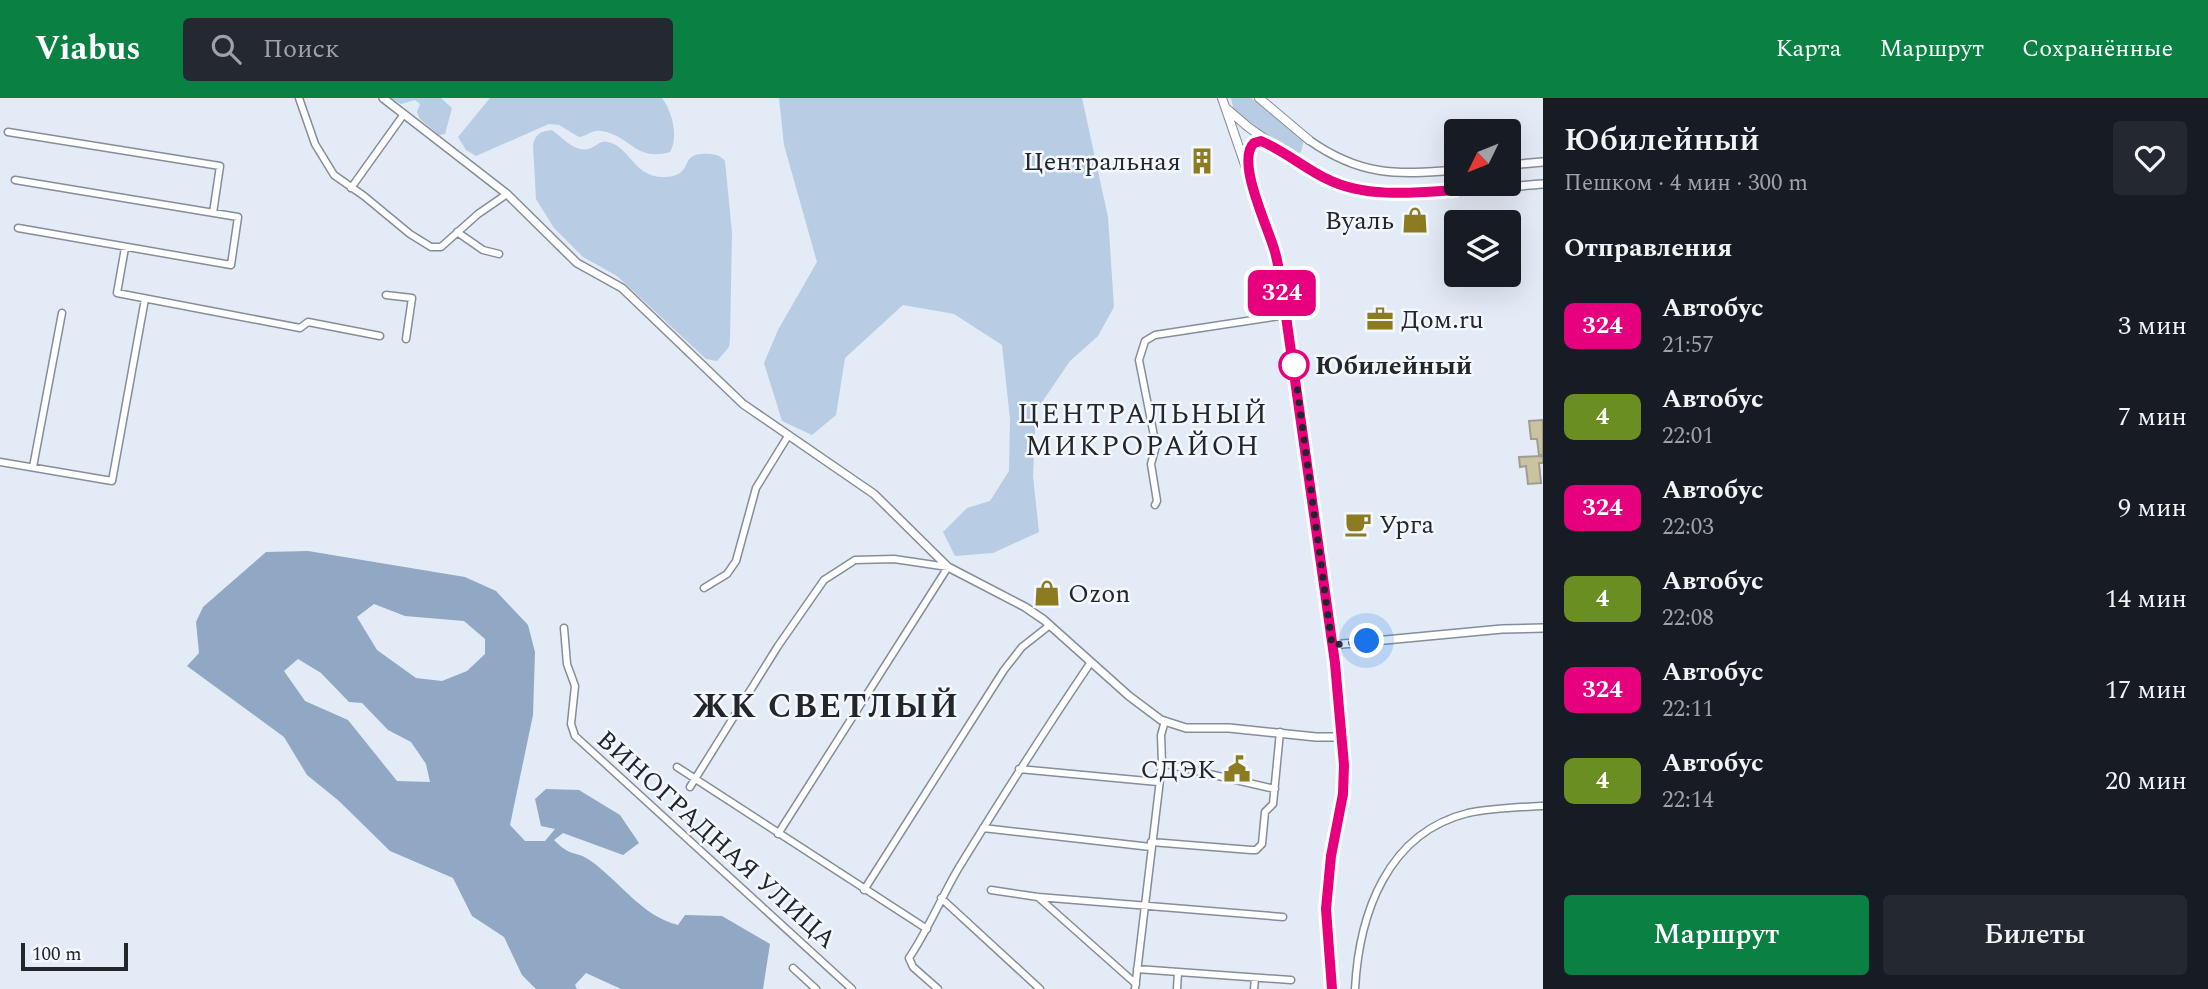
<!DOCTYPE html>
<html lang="ru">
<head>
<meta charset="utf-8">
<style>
  :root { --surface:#171b24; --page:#242831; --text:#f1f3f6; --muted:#9ea1a6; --accent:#0b8043 }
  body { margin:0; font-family:Spectral,serif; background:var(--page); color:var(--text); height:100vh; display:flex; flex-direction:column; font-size:26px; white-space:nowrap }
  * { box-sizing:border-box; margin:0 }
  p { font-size:23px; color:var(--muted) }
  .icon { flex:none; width:38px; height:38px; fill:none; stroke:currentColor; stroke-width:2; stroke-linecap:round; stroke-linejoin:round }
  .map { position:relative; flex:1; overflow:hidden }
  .details { display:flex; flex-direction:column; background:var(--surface); width:665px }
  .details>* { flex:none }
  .badge { padding:0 14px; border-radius:10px; font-size:24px; line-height:46px }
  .needle { width:46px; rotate:227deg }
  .controls { position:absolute; left:1444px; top:21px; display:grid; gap:14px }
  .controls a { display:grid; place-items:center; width:77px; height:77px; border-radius:7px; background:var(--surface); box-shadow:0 7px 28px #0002; font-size:35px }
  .scale { position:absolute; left:21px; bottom:18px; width:107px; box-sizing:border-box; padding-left:7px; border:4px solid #23262a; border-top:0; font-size:19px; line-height:24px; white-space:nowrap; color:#23262a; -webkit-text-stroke:5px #f3f8ff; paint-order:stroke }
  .you { position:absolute; width:35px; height:35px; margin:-18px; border:5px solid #fff; border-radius:50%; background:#1a73e8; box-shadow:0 0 0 10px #1a73e833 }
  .map>.badge { position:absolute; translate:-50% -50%; box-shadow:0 0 0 4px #fff }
  h2 { padding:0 21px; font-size:26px; line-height:63px }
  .round { display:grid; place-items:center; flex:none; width:74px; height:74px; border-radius:7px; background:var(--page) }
  .overview { display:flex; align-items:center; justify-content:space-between; height:119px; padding:0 21px }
  h1 { font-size:33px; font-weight:600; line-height:52px }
  .button { display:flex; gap:14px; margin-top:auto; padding:14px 21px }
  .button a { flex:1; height:80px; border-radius:7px; background:var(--accent); color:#fff; font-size:28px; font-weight:600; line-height:80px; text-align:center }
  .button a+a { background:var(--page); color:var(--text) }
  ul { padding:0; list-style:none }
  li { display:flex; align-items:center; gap:21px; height:91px; padding:0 21px }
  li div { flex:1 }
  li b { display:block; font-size:26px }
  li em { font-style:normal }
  li .badge { min-width:77px; font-weight:700; text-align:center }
  header { display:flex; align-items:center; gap:42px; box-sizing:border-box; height:98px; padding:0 35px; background:var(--accent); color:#fff }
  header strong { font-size:33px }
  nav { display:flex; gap:38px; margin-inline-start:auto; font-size:24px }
  .search { width:490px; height:63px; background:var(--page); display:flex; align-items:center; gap:18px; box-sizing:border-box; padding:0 24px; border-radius:7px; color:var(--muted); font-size:26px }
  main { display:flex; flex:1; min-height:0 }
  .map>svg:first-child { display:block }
</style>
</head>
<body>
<header>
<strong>Viabus</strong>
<div class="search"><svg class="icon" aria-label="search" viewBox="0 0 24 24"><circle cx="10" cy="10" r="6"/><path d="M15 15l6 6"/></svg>Поиск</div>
<nav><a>Карта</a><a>Маршрут</a><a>Сохранённые</a></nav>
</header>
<main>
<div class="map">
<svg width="1543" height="891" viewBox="0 0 1543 891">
  <rect width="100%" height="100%" fill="#e3ebf6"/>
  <path fill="#b8cce4" d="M 391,0 L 441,0 L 452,10 L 445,36 L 439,37 L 420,21 L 417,14 L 420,6 L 415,2 L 401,6 Z
    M 490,0 L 662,0 C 672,13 679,39 670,54 C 634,64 631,37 601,33 C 593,31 587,38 579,39 L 559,27 L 549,26 L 476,58 L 466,52 L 458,39 Z
    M 779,0 L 1082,0 L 1108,119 L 1114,209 L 1098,238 L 1070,263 L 1036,313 L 1033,378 L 1039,434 L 993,455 L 955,458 L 943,434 L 967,410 L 990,403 L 1009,373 L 1010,321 L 1002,247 L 954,216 L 903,207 L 845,260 L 836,317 L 812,337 L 782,323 L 764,265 L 778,232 L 817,164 L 784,47 Z
    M 1231,0 L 1251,0 L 1304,42 L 1301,54 L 1293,57 L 1234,13 Z
    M 552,32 C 564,41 578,58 593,49 C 598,46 603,42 608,44 C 632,49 635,86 673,78 C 694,73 678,53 711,56 C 718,57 720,58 725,63 L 732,135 L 730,241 L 729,249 L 717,263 L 706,261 L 617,178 L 583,159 L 554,130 L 536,101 L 533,47 C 535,36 541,33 552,32 Z"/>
  <path fill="#91a8c4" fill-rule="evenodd" d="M 308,453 L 465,479 L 496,493 L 528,527 L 535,554 L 533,617 L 510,727 L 525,743 L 545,743 L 555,731 L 541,728 L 535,701 L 546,691 L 579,692 L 620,717 L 639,745 L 623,757 L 563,735 L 554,742 C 571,760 576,752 591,763 C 620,784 642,818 678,827 L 685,817 L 722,818 L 770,846 L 763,891 L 621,891 L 586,875 L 575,887 L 577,891 L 536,891 L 522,877 L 504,839 L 472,818 L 453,780 L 390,753 L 339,703 L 307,677 L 284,639 L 187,568 L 199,555 L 196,524 L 203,509 L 266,454 ZM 374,506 L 405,518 L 464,523 L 485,541 L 485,556 L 467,573 L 442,583 L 416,580 L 377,552 L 357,519 ZM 298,561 L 321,575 L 349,604 L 362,605 L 388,632 L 411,644 L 426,666 L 430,684 L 397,683 L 348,622 L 305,603 L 284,573 Z"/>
  <path fill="#cac3a0" stroke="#9f9d91" stroke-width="2" d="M 1543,322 L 1543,357 L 1539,357 L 1537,341 L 1531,341 L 1529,323 Z
    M 1543,358 L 1543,365 L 1539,365 L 1541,385 L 1528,386 L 1526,368 L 1520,369 L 1519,359 Z"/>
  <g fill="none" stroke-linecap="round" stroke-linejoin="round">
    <g stroke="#858d97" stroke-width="9">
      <path id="minor" d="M 299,0 L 315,46 L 334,77 L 364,98 L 410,136 L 431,149 L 441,149 L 478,116 L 507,96
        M 8,34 L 220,68 L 213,115
        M 15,82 L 238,119 L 231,167 L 18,130
        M 351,90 L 404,16
        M 457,134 L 483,152 L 499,156
        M 125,150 L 117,195 L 300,230 L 308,224 L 380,238
        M 386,197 L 412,200 L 406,241
        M 0,364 L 112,383 L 145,201
        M 33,369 L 62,215
        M 1155,407 L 1157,403 L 1151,366 L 1156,348 L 1139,262 L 1145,243 L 1155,237 L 1286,217
        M 704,490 L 727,476 L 736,463 L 756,390 L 788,338
        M 564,530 L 567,566 L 575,588 L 571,626 L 575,638 L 852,891
        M 1162,665 L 1275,691
        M 677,669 L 927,831
        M 1019,671 L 1158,684
        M 690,689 L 778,548 L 824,482 L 855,462 L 894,461 L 948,469 L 778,736
        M 983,730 L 1151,749
        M 1151,744 L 1251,752 L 1256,752 L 1262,746 L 1265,714 L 1273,706 L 1280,634
        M 864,792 L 1004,572 L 1022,549 L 1050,527
        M 991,792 L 1038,799 L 1283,819
        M 1038,799 L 1136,886
        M 941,800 L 1040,891
        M 793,870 L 816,891
        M 1137,871 L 1291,882
        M 938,891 L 913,869 L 909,860 C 928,832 941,800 958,771 C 1001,701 1045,632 1091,564
        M 1135,891 L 1162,665 L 1161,637 L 1165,623
        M 1177,891 L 1178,874
        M 1254,891 L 1255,880
        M 1355,891 C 1359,816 1387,735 1468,715 C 1492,710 1519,709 1543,708"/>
    </g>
    <g stroke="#858d97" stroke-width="10">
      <path id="tertiary" d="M 383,0 L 507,96 L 577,165 L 622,190 L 743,306 L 874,396 L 948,469 L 1025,509 L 1044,522 L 1129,598 L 1161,622 L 1186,630 L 1229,630 L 1316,639 L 1342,639
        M 1309,42 C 1360,78 1396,77 1456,72
        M 1296,63 C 1312,73 1326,82 1344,88 C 1399,104 1485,90 1543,86
        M 1508,67 L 1543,64
        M 1332,547 L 1502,531 L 1543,530"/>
    </g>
    <g stroke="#858d97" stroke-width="10">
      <path id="secondary" d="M 1222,0 L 1275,154 L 1294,266 L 1335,565 L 1344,667 L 1343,696 L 1331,758 L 1326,811 L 1332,891
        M 1259,0 L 1309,42
        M 1226,10 L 1248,29 L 1296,63
        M 1249,72 L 1249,49 L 1261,43 L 1267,45"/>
    </g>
    <use href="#minor" stroke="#fff" stroke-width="6"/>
    <use href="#tertiary" stroke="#fff" stroke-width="7"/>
    <use href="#secondary" stroke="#fff" stroke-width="8"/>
  </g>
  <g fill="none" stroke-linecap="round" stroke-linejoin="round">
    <g stroke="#fff" stroke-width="16">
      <path id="line" d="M 1332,891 L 1326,811 L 1331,758 L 1343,696 L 1344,667 L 1335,565 L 1283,197 C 1280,182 1279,168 1275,154 C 1269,131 1235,63 1254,45 L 1261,43 C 1285,53 1304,70 1327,81 C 1364,100 1415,95 1455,92 L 1457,86"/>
    </g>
    <use href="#line" stroke="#e6007e" stroke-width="10"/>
    <path stroke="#23262a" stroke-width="7" stroke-dasharray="0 12.6" d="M 1294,267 L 1332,547 L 1367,543"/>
  </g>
  <defs>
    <g id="building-bare" transform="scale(2.1)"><path d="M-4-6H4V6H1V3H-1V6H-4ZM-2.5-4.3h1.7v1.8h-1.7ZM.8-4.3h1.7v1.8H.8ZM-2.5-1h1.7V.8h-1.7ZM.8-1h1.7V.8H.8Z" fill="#8c7b20" stroke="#f3f8ff" stroke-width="2.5" paint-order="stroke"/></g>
    <g id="shop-bare" transform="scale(2.1)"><path d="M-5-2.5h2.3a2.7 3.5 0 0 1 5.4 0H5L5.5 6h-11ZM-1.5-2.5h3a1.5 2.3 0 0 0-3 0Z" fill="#8c7b20" stroke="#f3f8ff" stroke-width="2.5" paint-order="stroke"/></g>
    <g id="office-bare" transform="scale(2.1)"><path d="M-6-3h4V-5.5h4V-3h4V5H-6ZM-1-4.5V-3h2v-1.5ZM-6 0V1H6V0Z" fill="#8c7b20" stroke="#f3f8ff" stroke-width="2.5" paint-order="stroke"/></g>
    <g id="cafe-bare" transform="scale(2.1)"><path d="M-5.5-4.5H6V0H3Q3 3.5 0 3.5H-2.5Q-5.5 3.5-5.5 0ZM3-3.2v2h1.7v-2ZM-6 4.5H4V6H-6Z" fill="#8c7b20" stroke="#f3f8ff" stroke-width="2.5" paint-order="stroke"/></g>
    <g id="civic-bare" transform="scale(2.1)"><path d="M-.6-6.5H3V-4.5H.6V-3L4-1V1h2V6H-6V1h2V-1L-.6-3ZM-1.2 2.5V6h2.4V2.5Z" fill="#8c7b20" stroke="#f3f8ff" stroke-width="2.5" paint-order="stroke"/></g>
  </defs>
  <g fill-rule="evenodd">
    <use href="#building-bare" x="1202" y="63"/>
    <use href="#shop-bare" x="1415" y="122"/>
    <use href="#office-bare" x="1380" y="221"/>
    <use href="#cafe-bare" x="1358" y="426"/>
    <use href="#shop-bare" x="1047" y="495"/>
    <use href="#civic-bare" x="1237" y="671"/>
  </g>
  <circle fill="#fff" stroke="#e6007e" stroke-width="3.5" cx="1294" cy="267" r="14"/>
  <g text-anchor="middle" stroke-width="5" stroke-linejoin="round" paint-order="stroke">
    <g font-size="26" fill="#23262a" stroke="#f3f8ff" text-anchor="end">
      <text x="1181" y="72">Центральная</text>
      <text x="1394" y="131">Вуаль</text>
      <text x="1401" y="230" text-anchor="start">Дом.ru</text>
      <text x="1379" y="435" text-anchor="start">Урга</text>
      <text x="1068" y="504" text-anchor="start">Ozon</text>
      <text x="1216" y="680">СДЭК</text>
    </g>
    <g font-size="26" font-weight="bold" fill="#23262a" stroke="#f3f8ff" text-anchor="start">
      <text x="1315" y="276">Юбилейный</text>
    </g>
    <g font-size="26" fill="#23262a" stroke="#f3f8ff">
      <text transform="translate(717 741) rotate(42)" y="9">ВИНОГРАДНАЯ УЛИЦА</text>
    </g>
    <g font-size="28" letter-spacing="2" fill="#23262a" stroke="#f3f8ff">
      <text x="1143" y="325">ЦЕНТРАЛЬНЫЙ<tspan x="1143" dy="32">МИКРОРАЙОН</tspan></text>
    </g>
    <g font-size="33" font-weight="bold" letter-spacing="2" fill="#23262a" stroke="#f3f8ff">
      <text x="826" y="619">ЖК СВЕТЛЫЙ</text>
    </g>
  </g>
</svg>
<div class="controls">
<a><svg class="needle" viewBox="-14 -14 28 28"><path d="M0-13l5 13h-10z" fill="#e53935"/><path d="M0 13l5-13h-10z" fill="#9ea1a6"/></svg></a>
<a><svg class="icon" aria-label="layers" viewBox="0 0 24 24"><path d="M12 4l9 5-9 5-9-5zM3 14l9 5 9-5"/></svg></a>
</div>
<div class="scale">100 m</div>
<div class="you" style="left:1367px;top:543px"></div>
<b class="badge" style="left:1282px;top:195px;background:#e6007e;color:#fff">324</b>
</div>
<section class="details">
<div class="overview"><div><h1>Юбилейный</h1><p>Пешком · 4 мин · 300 m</p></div><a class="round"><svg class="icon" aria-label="heart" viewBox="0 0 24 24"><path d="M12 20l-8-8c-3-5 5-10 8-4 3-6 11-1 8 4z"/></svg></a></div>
<h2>Отправления</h2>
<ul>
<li><span class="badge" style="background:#e6007e;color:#fff">324</span><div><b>Автобус</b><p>21:57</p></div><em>3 мин</em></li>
<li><span class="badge" style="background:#6b8e23;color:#fff">4</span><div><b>Автобус</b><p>22:01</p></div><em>7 мин</em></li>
<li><span class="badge" style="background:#e6007e;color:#fff">324</span><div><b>Автобус</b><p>22:03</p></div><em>9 мин</em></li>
<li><span class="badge" style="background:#6b8e23;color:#fff">4</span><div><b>Автобус</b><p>22:08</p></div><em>14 мин</em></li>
<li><span class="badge" style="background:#e6007e;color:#fff">324</span><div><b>Автобус</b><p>22:11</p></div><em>17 мин</em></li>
<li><span class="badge" style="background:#6b8e23;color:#fff">4</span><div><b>Автобус</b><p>22:14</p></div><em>20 мин</em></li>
</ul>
<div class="button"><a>Маршрут</a><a>Билеты</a></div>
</section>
</main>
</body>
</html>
